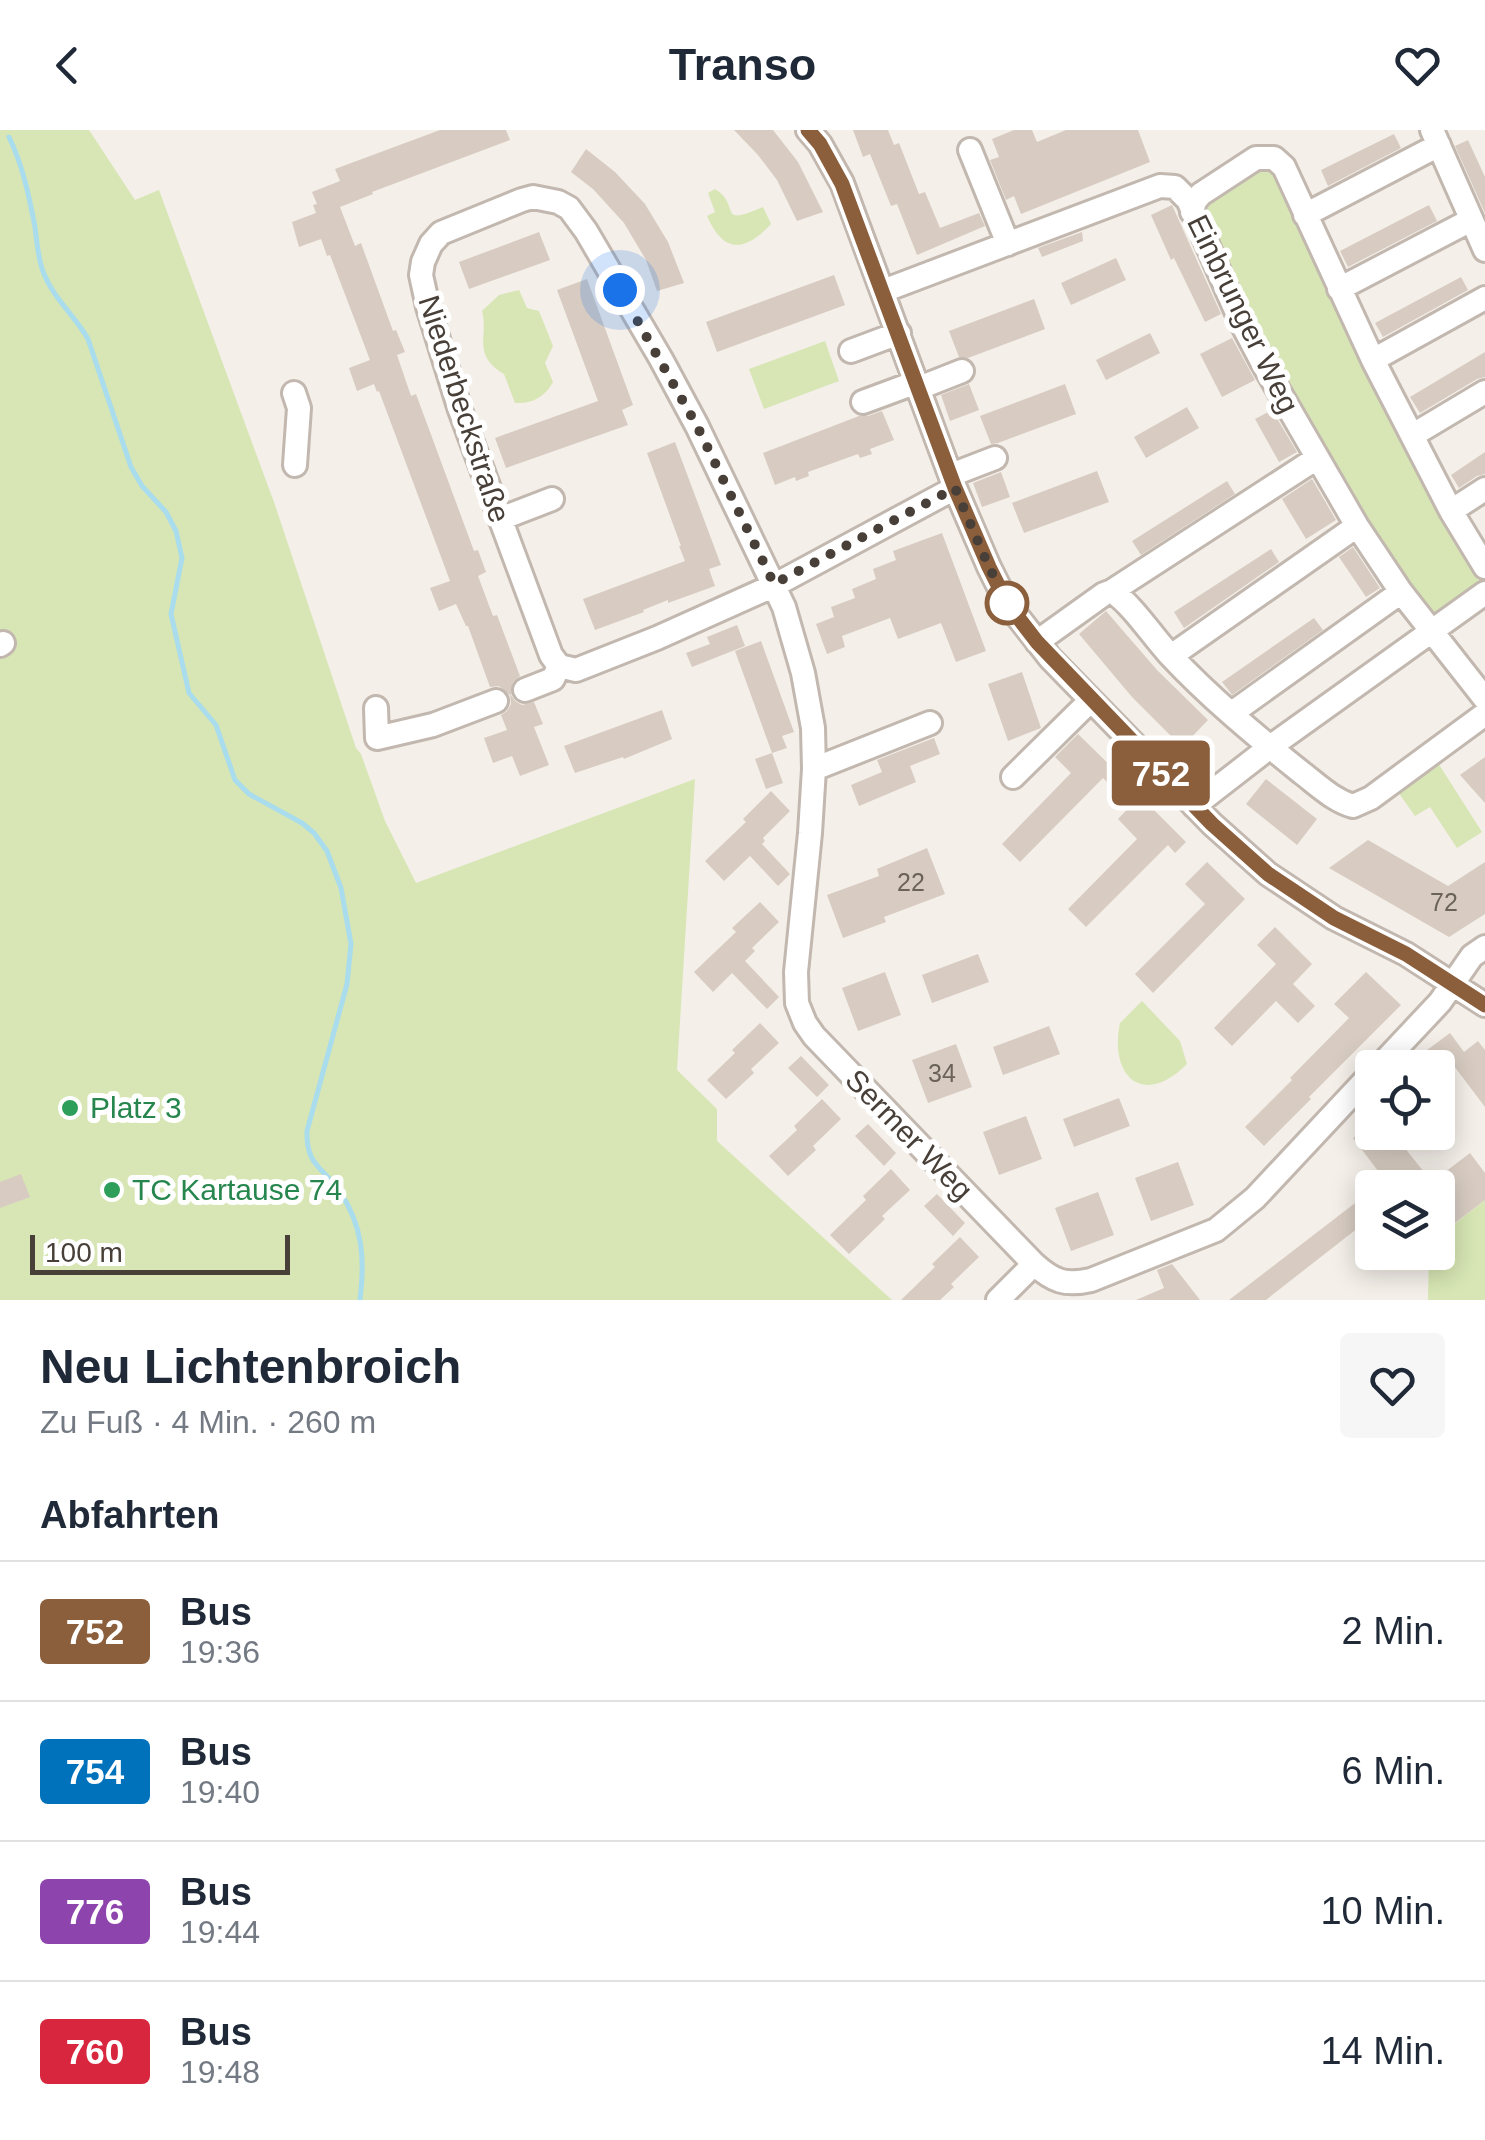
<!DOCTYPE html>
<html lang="de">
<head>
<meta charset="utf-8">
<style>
  :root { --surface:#fff; --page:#f6f6f7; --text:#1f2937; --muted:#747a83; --line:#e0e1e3 }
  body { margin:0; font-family:Helvetica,sans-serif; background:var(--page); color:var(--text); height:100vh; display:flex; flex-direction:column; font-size:38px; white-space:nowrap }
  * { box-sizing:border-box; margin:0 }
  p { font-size:32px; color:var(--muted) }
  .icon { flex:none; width:55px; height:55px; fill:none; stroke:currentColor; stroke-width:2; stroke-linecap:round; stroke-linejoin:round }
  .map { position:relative; height:1170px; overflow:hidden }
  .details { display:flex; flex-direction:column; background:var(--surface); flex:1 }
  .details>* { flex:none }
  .badge { padding:0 20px; border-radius:8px; font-size:35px; line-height:65px }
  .tools { position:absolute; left:1355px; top:920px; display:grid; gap:20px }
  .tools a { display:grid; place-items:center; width:100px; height:100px; border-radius:10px; background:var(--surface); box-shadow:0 5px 25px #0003; font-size:50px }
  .scale { position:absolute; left:30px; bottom:25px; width:260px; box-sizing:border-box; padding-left:10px; border:5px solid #473f38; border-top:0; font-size:28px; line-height:35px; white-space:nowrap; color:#473f38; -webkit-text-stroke:8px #fff; paint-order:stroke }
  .you { position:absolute; width:50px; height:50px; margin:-25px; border:8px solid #fff; border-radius:50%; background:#1a73e8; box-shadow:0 0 0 15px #1a73e833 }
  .map>.badge { position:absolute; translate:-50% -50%; box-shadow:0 0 0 5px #fff }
  h2 { padding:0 40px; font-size:38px; line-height:90px }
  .round { display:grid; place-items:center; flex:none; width:105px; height:105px; border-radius:10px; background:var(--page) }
  .headline { display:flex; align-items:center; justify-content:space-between; height:170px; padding:0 40px }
  h1 { font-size:48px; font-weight:600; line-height:75px }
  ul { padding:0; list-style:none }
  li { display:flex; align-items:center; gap:30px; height:140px; padding:0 40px; border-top:2px solid var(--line) }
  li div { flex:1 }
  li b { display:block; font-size:38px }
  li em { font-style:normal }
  li .badge { min-width:110px; font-weight:700; text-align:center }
  header { display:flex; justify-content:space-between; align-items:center; height:130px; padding:0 40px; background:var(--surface); font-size:45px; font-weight:600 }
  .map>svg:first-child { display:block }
</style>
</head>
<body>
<header><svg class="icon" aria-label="back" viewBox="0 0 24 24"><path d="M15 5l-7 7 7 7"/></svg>Transo<svg class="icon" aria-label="heart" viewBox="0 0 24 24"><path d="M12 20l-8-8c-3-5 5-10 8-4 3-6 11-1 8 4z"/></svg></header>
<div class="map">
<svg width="1485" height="1170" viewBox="0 0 1485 1170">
  <rect width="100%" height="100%" fill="#f4efe9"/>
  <path fill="#d7e6b4" d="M 0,0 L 89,0 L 135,70 L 159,60 L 275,375 L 356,618 L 361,624 L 385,691 L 416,753 L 695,649 L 677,940 L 717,979 L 717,1011 L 892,1170 L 0,1170 Z
    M 1267,27 L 1485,446 L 1484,460 L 1438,491 L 1425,487 L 1317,329 L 1196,71 Z
    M 715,59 C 742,75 715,98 763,77 L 771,94 C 744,123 723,123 707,86 L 715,82 L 708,63 Z
    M 519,160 L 527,178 L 539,181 L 553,216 L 545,233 L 553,252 C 545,267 532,274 515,273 L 504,244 C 471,224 489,207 482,181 L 499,165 Z
    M 825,211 L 839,251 L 764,279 L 749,239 Z
    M 1438,633 L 1482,702 L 1457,718 L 1430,677 L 1415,686 L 1398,662 Z
    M 1142,871 L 1180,911 L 1187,934 C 1143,978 1109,947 1120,893 Z
    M 1485,1070 L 1485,1170 L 1428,1170 L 1429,1123 L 1438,1122 L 1438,1107 Z"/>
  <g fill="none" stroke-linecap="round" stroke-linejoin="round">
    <path stroke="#a9dced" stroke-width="5" d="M 9,7 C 23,36 29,66 35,97 C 37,113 38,130 44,144 C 54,169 75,186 88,209 L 131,337 L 142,356 L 166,382 L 176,401 L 182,428 L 171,484 L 189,563 L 216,595 L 235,650 L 249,664 L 302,693 L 314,703 L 327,721 L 341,758 L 351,814 L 347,854 L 307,1001 C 306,1036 322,1036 340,1062 C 363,1096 365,1130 360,1170"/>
  </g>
  <path fill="#d8ccc2" d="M 440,0 L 506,0 L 510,10 L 372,62 L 373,64 L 340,77 L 355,116 L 361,113 L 393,201 L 396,200 L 405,222 L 397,225 L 411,266 L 416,264 L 474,421 L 478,420 L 486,442 L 478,446 L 493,486 L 497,485 L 520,546 L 513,552 L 511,565 L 515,571 L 522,575 L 534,572 L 543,594 L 534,597 L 549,635 L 520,646 L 512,626 L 493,633 L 484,608 L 507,600 L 501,585 L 507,581 L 511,574 L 510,565 L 499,556 L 490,557 L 468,496 L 466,496 L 456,474 L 439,481 L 430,458 L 450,451 L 379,261 L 377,262 L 374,254 L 357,261 L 349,238 L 370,230 L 330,125 L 327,126 L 321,109 L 299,117 L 292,92 L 316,83 L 313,75 L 317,74 L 312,62 L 340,51 L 335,39 Z
    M 734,0 L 773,0 L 798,32 L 823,82 L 797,91 L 777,50 L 758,25 Z
    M 853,0 L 888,0 L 894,15 L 899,13 L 919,64 L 925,62 L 940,98 L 979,83 L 985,96 L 917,125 L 897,74 L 891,76 L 870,24 L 863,27 Z
    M 1014,0 L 1032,0 L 1037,12 L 1066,0 L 1138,0 L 1150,32 L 1021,84 L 1014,66 L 1006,70 L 990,30 L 999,27 L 992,9 Z
    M 1394,4 L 1401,18 L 1328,56 L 1321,40 Z
    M 1468,10 L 1485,47 L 1485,83 L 1455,16 Z
    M 586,19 L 615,42 L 645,74 L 668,112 L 684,153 L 657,161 L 646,130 L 624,93 L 593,59 L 571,42 Z
    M 1172,75 L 1221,184 L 1205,192 L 1174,128 L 1171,130 L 1151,85 Z
    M 1429,75 L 1437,91 L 1348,137 L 1340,121 Z
    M 539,102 L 550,130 L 469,159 L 459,132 Z
    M 1082,102 L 1083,111 L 1042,127 L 1038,118 Z
    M 1116,128 L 1126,150 L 1071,175 L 1061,153 Z
    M 834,145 L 845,175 L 717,222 L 706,192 Z
    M 1461,147 L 1468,160 L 1383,207 L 1375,193 Z
    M 587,149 L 633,275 L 622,280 L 628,295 L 506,338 L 495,308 L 598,271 L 557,160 Z
    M 1034,169 L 1045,199 L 968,228 L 959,227 L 949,201 Z
    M 1150,203 L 1160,223 L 1106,250 L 1096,230 Z
    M 1232,208 L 1255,250 L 1222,267 L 1200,224 Z
    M 1485,222 L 1485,247 L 1477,249 L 1420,283 L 1410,267 Z
    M 969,254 L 979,280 L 950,291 L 941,265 Z
    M 1065,254 L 1076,284 L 998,313 L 991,314 L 980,286 Z
    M 1187,277 L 1199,298 L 1146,328 L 1134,307 Z
    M 1272,280 L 1297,322 L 1279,332 L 1255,289 Z
    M 882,281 L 894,310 L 870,319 L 872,324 L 860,328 L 858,324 L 808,342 L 809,346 L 796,351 L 795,347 L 775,355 L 763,323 L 859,286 L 868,286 Z
    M 675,312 L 721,435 L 709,439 L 715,456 L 668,473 L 668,470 L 643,480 L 644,482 L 595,500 L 583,469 L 685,431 L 679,416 L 681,416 L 647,323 Z
    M 1485,322 L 1485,344 L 1477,346 L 1459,358 L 1451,345 Z
    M 1097,341 L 1109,372 L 1024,403 L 1012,373 Z
    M 1001,342 L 1010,367 L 982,377 L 973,353 Z
    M 1312,349 L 1336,390 L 1306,409 L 1282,369 Z
    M 1227,351 L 1235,364 L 1141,425 L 1132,411 Z
    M 942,403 L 986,521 L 956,532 L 941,493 L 898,509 L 890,488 L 842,506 L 845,517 L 827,524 L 816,494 L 834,487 L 831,477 L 855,468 L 852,459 L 876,449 L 873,439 L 896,430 L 893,421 Z
    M 1353,417 L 1380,458 L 1366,467 L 1339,427 Z
    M 1271,419 L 1279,432 L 1184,498 L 1174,482 Z
    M 1106,481 L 1157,540 L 1208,590 L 1182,617 L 1132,567 L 1079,504 Z
    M 1314,488 L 1323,500 L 1232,565 L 1230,562 L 1222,552 Z
    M 737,495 L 745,516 L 692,537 L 686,523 L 710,514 L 707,507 Z
    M 761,511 L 794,602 L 782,606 L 787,618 L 772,623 L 735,521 Z
    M 1022,542 L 1041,598 L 1008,611 L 988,554 Z
    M 662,580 L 672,609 L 624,629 L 623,627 L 575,643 L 564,616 Z
    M 1078,604 L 1120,645 L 1110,655 L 1103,648 L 1020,732 L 1002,714 L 1071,643 L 1055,627 Z
    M 934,608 L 940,624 L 910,636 L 916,652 L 859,676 L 851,655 L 882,642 L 877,630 Z
    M 772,623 L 783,653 L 766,659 L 755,629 Z
    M 1485,627 L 1485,673 L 1460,645 Z
    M 1266,649 L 1317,689 L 1297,715 L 1246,674 Z
    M 771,661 L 790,681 L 763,708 L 765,711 L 762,714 L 790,744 L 778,756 L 750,726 L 724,751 L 705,731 L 746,692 L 743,689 Z
    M 1140,666 L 1186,712 L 1175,723 L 1168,715 L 1086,797 L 1068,779 L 1137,709 L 1118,689 Z
    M 1368,710 L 1448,756 L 1485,732 L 1485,784 L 1449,807 L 1329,738 Z
    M 927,718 L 945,764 L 884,787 L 886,792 L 843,808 L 827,765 L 879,746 L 877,739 Z
    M 1207,732 L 1245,769 L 1153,863 L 1135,844 L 1205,774 L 1185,754 Z
    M 760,772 L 779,792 L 752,818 L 755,821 L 745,831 L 779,867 L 767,879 L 732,843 L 713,862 L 694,842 L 736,802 L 732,798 Z
    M 1275,797 L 1312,834 L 1293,854 L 1315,876 L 1298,893 L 1276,871 L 1232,916 L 1214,898 L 1276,834 L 1257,815 Z
    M 978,824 L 989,852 L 932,873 L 922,845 Z
    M 885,842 L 901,885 L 858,901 L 842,858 Z
    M 1366,842 L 1401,875 L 1309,967 L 1311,969 L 1264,1016 L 1245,997 L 1292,950 L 1290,948 L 1349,888 L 1334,874 Z
    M 760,893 L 779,913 L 751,939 L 754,943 L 726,969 L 707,950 L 735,923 L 732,920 Z
    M 1049,896 L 1060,924 L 1003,945 L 993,917 Z
    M 1450,903 L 1464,922 L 1478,911 L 1485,920 L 1485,977 L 1451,932 L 1444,938 L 1422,938 L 1415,929 Z
    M 956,914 L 972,957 L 928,973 L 912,930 Z
    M 801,926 L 829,955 L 817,967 L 788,938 Z
    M 1119,968 L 1130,996 L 1074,1017 L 1063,989 Z
    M 822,969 L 841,989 L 813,1016 L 816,1020 L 788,1046 L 769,1026 L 797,1000 L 794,996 Z
    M 1026,986 L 1042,1029 L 999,1045 L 983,1002 Z
    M 1372,993 L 1372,1002 L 1392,1002 L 1432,1052 L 1470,1023 L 1485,1043 L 1485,1070 L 1438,1106 L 1438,1058 L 1391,1058 L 1353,1008 Z
    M 868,994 L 896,1023 L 884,1036 L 855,1006 Z
    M 1178,1032 L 1194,1075 L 1151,1091 L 1135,1048 Z
    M 891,1039 L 910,1060 L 882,1086 L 885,1089 L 849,1124 L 830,1105 L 866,1070 L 863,1066 Z
    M 21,1044 L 30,1067 L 0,1078 L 0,1052 Z
    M 1372,1060 L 1372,1087 L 1276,1162 L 1266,1170 L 1229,1170 Z
    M 1098,1062 L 1114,1105 L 1071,1121 L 1055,1078 Z
    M 937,1064 L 965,1093 L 953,1106 L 924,1076 Z
    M 960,1107 L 979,1127 L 951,1154 L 954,1157 L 940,1170 L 901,1170 L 935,1137 L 932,1134 Z
    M 1172,1134 L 1200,1170 L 1136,1170 L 1164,1158 L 1157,1140 Z"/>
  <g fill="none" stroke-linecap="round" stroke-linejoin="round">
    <g stroke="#c2b8af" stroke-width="28">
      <path id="minor" d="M 808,0 L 820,14 L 842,53 L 955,358 L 989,437 L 1007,473 L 1050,528 L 1212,694 L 1268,744 L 1334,788 L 1406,824 L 1485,875
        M 1432,0 L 1485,120
        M 970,20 L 1008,114
        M 1192,82 L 1195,71 L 1201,64 L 1256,28 L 1274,28 L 1284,37 L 1373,230 L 1451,381 L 1485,437
        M 1305,85 L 1439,15
        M 1339,159 L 1471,90
        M 883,161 L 1160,56 L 1175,57 L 1188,70 L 1240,190 L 1262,232 L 1357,396 L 1401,462 L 1485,569
        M 851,221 L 899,203
        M 1373,230 L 1485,168
        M 919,258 L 962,241
        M 294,263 L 299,278 L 295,335
        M 863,272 L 917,252
        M 1413,305 L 1485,262
        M 951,345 L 995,328
        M 1451,381 L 1485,359
        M 500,389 L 552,369
        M 1112,461 L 1317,328
        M 1037,512 L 1104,464 L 1112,461 C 1134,477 1150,503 1169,524 C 1209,567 1256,606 1302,643 C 1319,656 1333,670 1353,676 L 1371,668 L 1485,584
        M 0,515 L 3,513
        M 1171,526 L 1357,396
        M 559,536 L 551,525 L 460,280 L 428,177 L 421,145 L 423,132 L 431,114 L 441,103 L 522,70 L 533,67 L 558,72 L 569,78 L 586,101 L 661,229 L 697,296 L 784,477 L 803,543 L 813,598 L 814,639 L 810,703 L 796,842 L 797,873 L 805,893 L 814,906 L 1034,1134 C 1053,1151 1065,1156 1091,1150 L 1216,1100 L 1255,1068 L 1372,943
        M 559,536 L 576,540 L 657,508 L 775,455 L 955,358
        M 525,560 L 553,549 L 559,536
        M 376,578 L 377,608 L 433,595 L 496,571
        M 1232,583 L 1401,462
        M 814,639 L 930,593
        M 1013,647 L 1091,570
        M 1194,676 L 1270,617 L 1485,463
        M 1378,938 L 1440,872 L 1472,826 L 1485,817
        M 998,1170 L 1034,1134"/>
    </g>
    <use href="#minor" stroke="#fff" stroke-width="22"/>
  </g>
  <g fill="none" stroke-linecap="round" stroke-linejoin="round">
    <g stroke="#fff" stroke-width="22">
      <path id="line" d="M 808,0 L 820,14 L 842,54 L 955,358 L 989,437 L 1007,473 L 1037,512 L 1212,694 L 1268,744 L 1334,788 L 1406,824 L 1485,875"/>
    </g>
    <use href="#line" stroke="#8b5e3c" stroke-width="15"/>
    <path stroke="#473f38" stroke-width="10" stroke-dasharray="0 18" d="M 620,160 L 697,296 L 774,454 L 955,358 L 989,437 L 1007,473"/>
  </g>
  <circle fill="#fff" stroke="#8b5e3c" stroke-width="5" cx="1007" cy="473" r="20"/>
  <g fill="#2e9e5b" stroke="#fff" stroke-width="4">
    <circle cx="70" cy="978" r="10"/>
    <circle cx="112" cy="1060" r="10"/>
  </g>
  <g text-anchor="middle" stroke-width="10" stroke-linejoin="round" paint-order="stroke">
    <g font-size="25" fill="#6b625a">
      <text x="911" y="761">22</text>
      <text x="1444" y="781">72</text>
      <text x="942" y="952">34</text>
    </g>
    <g font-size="30" fill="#473f38" stroke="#fff">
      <text transform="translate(1243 184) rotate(64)" y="10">Einbrunger Weg</text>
      <text transform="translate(464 279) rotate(72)" y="10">Niederbeckstraße</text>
      <text transform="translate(909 1005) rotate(46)" y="10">Sermer Weg</text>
    </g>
    <g font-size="30" fill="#27864d" stroke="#fff" text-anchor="start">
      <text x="90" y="988">Platz 3</text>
      <text x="132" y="1070">TC Kartause 74</text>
    </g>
  </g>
</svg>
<div class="tools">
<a><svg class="icon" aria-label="locate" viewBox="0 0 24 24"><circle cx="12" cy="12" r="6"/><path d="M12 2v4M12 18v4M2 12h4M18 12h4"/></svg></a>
<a><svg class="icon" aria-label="layers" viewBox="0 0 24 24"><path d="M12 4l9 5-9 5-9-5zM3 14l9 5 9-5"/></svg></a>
</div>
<div class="scale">100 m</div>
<div class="you" style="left:620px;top:160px"></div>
<b class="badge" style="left:1161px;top:643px;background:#8b5e3c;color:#fff">752</b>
</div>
<section class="details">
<div class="headline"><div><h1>Neu Lichtenbroich</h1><p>Zu Fuß · 4 Min. · 260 m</p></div><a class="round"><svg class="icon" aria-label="heart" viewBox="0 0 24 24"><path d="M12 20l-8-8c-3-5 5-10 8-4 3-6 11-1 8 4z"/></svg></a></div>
<h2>Abfahrten</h2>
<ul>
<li><span class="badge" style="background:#8b5e3c;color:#fff">752</span><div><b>Bus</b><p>19:36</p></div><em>2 Min.</em></li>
<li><span class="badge" style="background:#0072bc;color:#fff">754</span><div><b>Bus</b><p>19:40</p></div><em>6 Min.</em></li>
<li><span class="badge" style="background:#8e44ad;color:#fff">776</span><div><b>Bus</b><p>19:44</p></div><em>10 Min.</em></li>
<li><span class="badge" style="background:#d7263d;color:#fff">760</span><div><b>Bus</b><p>19:48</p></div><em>14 Min.</em></li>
</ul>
</section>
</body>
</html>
